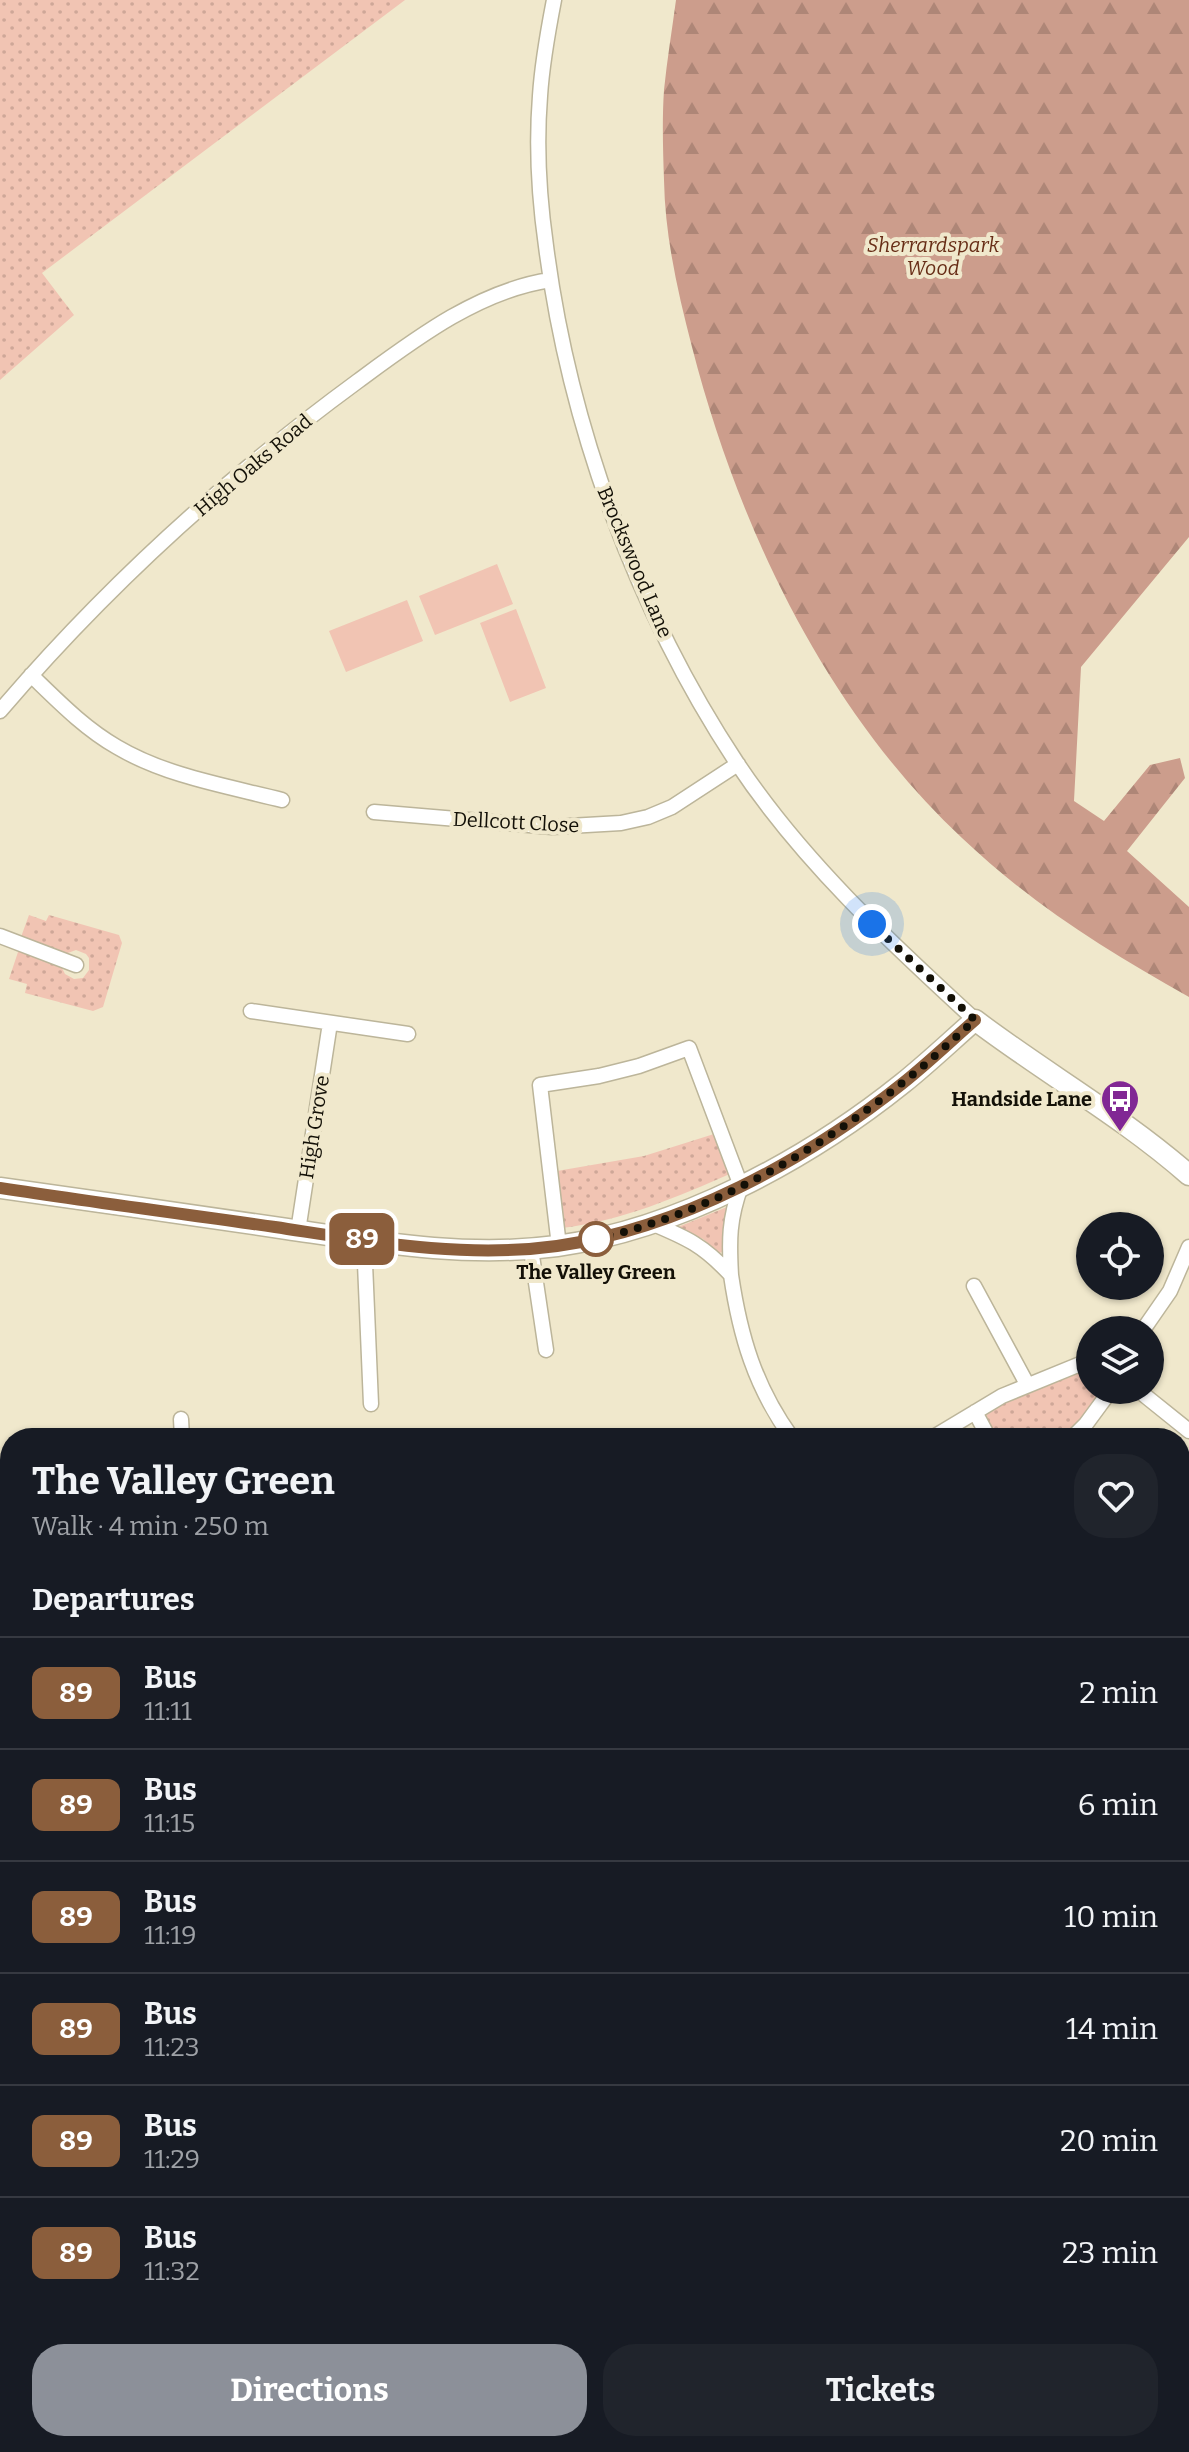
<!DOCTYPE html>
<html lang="en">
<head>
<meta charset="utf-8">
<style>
  :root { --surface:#171b24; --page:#20242c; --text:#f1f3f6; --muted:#9ea1a6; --line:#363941; --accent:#8c9099 }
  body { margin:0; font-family:Bitter,serif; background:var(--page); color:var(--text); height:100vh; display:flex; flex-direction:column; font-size:30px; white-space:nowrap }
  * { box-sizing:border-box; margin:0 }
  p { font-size:26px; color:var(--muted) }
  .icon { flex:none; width:44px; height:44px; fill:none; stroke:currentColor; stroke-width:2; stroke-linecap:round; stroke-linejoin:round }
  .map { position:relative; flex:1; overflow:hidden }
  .details { position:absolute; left:0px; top:1428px; width:1190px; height:1024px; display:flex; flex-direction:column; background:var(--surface); border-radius:32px 32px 0 0; box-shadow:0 2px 6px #0004 }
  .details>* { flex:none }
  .badge { padding:0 16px; border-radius:12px; font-size:28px; line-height:52px }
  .buttons { position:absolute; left:1076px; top:1212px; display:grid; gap:16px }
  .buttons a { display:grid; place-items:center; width:88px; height:88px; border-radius:50%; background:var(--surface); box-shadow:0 2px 6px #0004; font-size:40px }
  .you { position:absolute; width:40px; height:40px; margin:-20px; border:6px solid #fff; border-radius:50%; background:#1a73e8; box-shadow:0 0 0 12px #1a73e833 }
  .map>.badge { position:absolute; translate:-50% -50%; box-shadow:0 0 0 4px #fff }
  h2 { padding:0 32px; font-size:30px; line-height:72px }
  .round { display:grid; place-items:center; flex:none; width:84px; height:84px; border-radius:32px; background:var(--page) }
  .summary { display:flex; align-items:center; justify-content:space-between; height:136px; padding:0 32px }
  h1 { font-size:38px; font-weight:700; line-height:60px }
  .primary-button { display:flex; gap:16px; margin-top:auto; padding:16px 32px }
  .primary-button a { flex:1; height:92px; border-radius:32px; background:var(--accent); color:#fff; font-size:32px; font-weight:700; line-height:92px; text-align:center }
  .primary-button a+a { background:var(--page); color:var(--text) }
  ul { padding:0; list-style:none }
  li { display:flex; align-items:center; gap:24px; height:112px; padding:0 32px; border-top:2px solid var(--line) }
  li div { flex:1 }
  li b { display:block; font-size:30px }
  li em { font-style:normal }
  li .badge { min-width:88px; font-weight:700; text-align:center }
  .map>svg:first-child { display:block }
</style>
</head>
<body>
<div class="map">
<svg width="1189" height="2452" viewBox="0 0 1189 2452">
  <defs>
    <pattern id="grass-dots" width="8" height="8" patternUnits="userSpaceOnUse" patternTransform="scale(2)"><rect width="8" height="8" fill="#f1c4b3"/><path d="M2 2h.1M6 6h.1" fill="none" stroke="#cea798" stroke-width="1.8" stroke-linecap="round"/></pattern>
    <pattern id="forest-firs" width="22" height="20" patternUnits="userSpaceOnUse" patternTransform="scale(2)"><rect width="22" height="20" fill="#cc9d8c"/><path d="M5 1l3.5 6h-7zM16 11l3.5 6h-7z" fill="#ae8677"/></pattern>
  </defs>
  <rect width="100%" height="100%" fill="#f0e8cc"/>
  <path fill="url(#grass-dots)" d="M 0,0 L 405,0 L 42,273 L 74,315 L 0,380 Z
    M 29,915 L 46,921 L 49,915 L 119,935 L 122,943 L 103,1007 L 93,1011 L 25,993 L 27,984 L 9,979 L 18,952 L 23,951 L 60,964 L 65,974 L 74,979 L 83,978 L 89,970 L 89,958 L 86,954 L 76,950 L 65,954 L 21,937 Z
    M 714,1134 L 732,1173 C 677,1197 622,1221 562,1228 L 557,1171 L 644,1156 Z
    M 727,1207 L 723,1252 L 718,1253 L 703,1239 L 678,1227 Z
    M 1090,1366 L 1090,1390 L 1107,1390 L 1081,1423 L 1065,1438 L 994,1438 L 986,1422 L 986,1416 L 995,1406 Z
    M 1180,1878 L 1189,1897 L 1189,1969 L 1180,1974 Z
    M 10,2170 L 10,2243 L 0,2237 L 0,2205 Z
    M 760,2442 L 872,2442 L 877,2452 L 765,2452 Z"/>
  <path fill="url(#forest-firs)" d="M 676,0 L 1189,0 L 1189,537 L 1081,667 L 1074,801 L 1104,821 L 1150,765 L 1180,758 L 1185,778 L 1127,851 L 1189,907 L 1189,997 C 1105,950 1033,905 962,838 C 825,710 738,526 692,347 C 678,293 665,237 664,180 C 663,151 662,119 664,90 C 667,60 672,30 676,0 Z"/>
  <path fill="#f1c4b3" d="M 497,564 L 513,604 L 435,635 L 419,596 Z
    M 407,600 L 423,641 L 346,672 L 329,631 Z
    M 516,609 L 546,688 L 510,702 L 480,623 Z
    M 1189,1995 L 1189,2099 L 1180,2103 L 1180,2000 Z
    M 1189,2116 L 1189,2272 L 1180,2254 L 1180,2120 Z
    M 245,2442 L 467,2442 L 446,2452 L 224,2452 Z"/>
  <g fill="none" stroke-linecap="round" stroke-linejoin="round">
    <g stroke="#bcb59a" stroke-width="17">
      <path id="street" d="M 554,0 C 548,31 542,64 540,96 C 536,146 539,197 546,246 C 569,426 637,612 737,763 C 802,861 889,941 975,1020
        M 31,675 C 58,701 84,728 117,747 C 166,776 227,786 282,800
        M 0,711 C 105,588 227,477 358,381 C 415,339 478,291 550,280
        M 374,812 L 552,827 L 621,823 L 648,817 L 672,807 L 738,764
        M 0,936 L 76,965
        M 251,1011 L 408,1034
        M 298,1231 L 330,1023
        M 364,1240 L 371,1404
        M 559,1246 L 540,1085 L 599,1076 L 639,1066 L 689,1048 L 741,1186 C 729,1219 729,1240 731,1275 C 703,1245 687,1238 651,1223
        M 531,1249 L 546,1350
        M 731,1275 C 740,1336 755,1387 792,1438
        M 974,1286 L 1027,1384
        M 1143,1330 L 1170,1291 L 1189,1247
        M 1138,1390 L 1189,1431
        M 975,1412 L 989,1438
        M 181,1419 L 182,1438
        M 932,1438 L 1002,1396 L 1090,1360
        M 1072,1438 L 1086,1424 L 1111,1390
        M 0,1570 L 10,1592
        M 0,1670 L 10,1666
        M 1180,1697 L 1189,1715
        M 1180,1742 L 1189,1738
        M 0,2186 L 10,2150
        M 0,2246 L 10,2249
        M 1180,2362 L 1189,2358
        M 650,2442 L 654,2452
        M 1031,2442 L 1036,2452
        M 994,2452 L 1015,2442"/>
    </g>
    <g stroke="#bcb59a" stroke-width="23">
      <path id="secondary" d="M 0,1188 C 96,1201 191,1215 287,1229 C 376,1242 466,1258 557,1246 C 679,1229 807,1160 903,1083 C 928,1063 951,1041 975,1020 C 1045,1073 1123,1117 1189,1175
        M 1180,1991 L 1189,1987
        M 1180,2112 L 1189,2107
        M 1180,2264 L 1189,2283
        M 938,2442 L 942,2452
        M 210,2452 L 231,2442
        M 459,2452 L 480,2442"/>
    </g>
    <use href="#street" stroke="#fff" stroke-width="14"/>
    <use href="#secondary" stroke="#fff" stroke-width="20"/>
  </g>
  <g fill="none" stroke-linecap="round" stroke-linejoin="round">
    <g stroke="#fff" stroke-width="18">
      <path id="line" d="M 0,1188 C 91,1202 183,1214 275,1227 C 368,1241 463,1259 557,1246 C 679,1229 807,1160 903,1083 C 928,1063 951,1041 975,1020"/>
    </g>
    <use href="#line" stroke="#8b5e3c" stroke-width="12"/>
    <path stroke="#131007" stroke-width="8" stroke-dasharray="0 14.4" d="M 596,1239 C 707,1214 813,1154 901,1084 C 927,1064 951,1041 975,1020 L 872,924"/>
  </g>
  <defs>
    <g id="bus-pin" transform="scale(2)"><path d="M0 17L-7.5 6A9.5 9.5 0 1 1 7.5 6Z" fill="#812794" stroke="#f0e8cc"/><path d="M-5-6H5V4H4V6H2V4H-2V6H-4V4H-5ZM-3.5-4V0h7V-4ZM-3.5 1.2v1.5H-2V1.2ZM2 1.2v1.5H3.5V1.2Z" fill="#fff"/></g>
  </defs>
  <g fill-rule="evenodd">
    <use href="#bus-pin" x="1120" y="1099"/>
  </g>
  <circle fill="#fff" stroke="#8b5e3c" stroke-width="4" cx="596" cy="1239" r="16"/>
  <g text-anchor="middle" stroke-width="8" stroke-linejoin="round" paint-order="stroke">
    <g font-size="20" font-style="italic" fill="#672d16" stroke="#f0e8cc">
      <text x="933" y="252">Sherrardspark<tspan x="933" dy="23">Wood</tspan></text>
    </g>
    <g font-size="20" fill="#131007" stroke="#f0e8cc">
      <text transform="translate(253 465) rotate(-40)" y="7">High Oaks Road</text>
      <text transform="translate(635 562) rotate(67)" y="7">Brockswood Lane</text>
      <text transform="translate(516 822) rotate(3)" y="7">Dellcott Close</text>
      <text transform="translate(314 1127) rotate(-81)" y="7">High Grove</text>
    </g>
    <g font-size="20" font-weight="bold" fill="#131007" stroke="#f0e8cc" text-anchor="end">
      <text x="1092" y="1106">Handside Lane</text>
    </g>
    <g font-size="20" font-weight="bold" fill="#131007" stroke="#f0e8cc">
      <text x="596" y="1279">The Valley Green</text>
    </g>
  </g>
</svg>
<div class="buttons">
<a><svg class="icon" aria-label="locate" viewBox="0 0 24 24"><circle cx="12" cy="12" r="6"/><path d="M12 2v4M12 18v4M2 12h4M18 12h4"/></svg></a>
<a><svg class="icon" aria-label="layers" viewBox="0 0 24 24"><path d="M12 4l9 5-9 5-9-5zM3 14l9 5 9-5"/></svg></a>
</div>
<div class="you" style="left:872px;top:924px"></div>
<b class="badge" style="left:362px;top:1239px;background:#8b5e3c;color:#fff">89</b>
<section class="details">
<div class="summary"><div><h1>The Valley Green</h1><p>Walk · 4 min · 250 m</p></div><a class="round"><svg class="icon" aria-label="heart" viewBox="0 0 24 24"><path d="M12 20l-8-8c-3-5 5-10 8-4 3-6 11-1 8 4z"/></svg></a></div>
<h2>Departures</h2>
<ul>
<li><span class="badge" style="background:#8b5e3c;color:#fff">89</span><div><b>Bus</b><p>11:11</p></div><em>2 min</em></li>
<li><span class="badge" style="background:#8b5e3c;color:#fff">89</span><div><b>Bus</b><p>11:15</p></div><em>6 min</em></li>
<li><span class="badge" style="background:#8b5e3c;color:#fff">89</span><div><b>Bus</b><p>11:19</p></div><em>10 min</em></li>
<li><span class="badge" style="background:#8b5e3c;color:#fff">89</span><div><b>Bus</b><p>11:23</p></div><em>14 min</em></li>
<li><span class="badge" style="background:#8b5e3c;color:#fff">89</span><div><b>Bus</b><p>11:29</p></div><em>20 min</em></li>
<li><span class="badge" style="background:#8b5e3c;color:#fff">89</span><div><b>Bus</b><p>11:32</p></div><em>23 min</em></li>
</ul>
<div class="primary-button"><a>Directions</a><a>Tickets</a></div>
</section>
</div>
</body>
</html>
